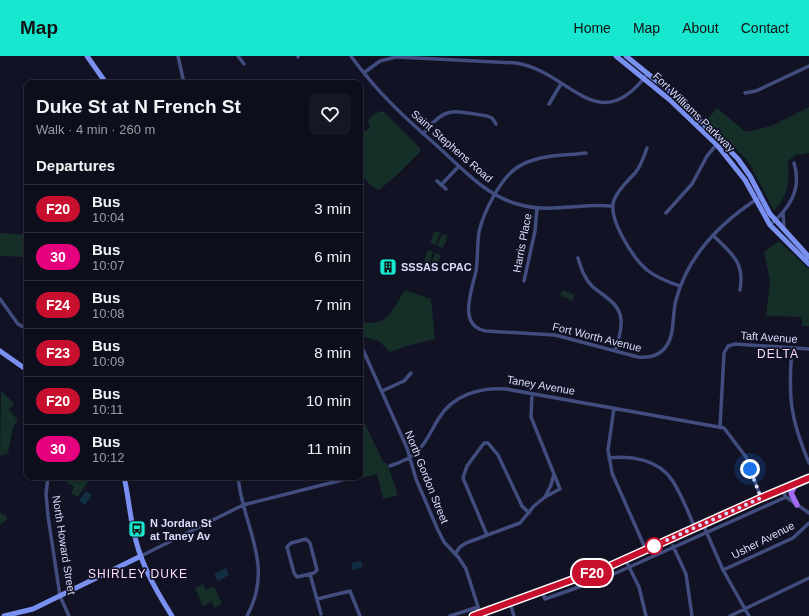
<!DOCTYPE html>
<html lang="en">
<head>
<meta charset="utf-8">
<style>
  :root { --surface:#0d0e1b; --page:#161724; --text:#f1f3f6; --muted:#9a9ca3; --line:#2d2e3a; --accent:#18e7cf }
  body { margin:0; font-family:Helvetica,sans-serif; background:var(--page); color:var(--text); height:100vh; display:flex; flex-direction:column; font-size:15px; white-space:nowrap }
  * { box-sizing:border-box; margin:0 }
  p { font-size:13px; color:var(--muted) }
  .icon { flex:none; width:22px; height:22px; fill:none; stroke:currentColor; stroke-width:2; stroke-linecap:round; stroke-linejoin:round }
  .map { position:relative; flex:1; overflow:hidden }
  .side { position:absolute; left:24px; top:24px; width:339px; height:400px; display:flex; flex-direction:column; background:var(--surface); border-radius:8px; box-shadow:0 1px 3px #0004,0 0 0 1px var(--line) }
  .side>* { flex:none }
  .badge { padding:0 8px; border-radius:13px; font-size:14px; line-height:26px }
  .you { position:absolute; width:20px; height:20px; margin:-10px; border:3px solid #fff; border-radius:50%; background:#1a73e8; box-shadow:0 0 0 6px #1a73e833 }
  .map>.badge { position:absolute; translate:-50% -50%; box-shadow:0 0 0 2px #fff }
  h2 { padding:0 12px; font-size:15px; line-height:36px }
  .round { display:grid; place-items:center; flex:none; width:42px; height:42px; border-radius:8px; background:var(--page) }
  .headline { display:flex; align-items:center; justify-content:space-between; height:68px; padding:0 12px }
  h1 { font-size:19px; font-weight:700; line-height:30px }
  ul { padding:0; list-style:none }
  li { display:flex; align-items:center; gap:12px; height:48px; padding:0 12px; border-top:1px solid var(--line) }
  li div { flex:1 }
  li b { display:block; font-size:15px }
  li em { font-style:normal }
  li .badge { min-width:44px; font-weight:700; text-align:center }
  header { display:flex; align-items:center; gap:24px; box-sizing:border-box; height:56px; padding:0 20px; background:var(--accent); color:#111 }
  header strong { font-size:19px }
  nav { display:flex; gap:22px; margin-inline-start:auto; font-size:14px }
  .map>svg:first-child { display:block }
</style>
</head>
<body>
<header>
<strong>Map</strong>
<nav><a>Home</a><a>Map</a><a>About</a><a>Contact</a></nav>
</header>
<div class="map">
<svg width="809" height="560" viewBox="0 0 809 560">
  <rect width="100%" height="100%" fill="#111224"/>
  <path fill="#152e28" d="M 809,51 L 809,97 L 796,99 L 788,105 C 789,127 789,138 774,155 L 748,105 L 707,64 L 717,52 L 746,76 L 771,70 Z
    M 383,55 L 420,92 L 420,96 L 396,120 L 379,134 C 356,125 360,98 360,78 L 370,72 L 368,65 C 370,60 377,56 383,55 Z
    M 434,175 L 440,177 L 436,189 L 430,187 Z
    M 0,177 L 27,179 L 27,201 L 0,200 Z
    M 442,178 L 448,180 L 443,192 L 437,190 Z
    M 779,185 L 809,213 L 809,270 L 802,270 L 802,261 L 766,260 L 770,225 L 764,196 Z
    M 428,194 L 433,196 L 429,209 L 423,207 Z
    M 435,197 L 441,199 L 436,212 L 431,209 Z
    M 405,234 L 431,243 L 435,283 L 407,290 L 390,296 L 379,285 L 360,280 L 360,265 C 387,273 392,254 405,234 Z
    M 563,234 L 575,239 L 572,245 L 560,239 Z
    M 1,335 L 15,348 L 9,353 L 18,365 L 13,371 L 8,397 L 0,400 Z
    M 360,358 L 384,407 L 387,407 L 398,439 L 383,443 L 377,418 L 346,426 L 344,421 L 360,421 Z
    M 70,421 L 83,421 L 89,424 L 78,441 L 71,437 L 74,431 L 66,426 Z
    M 0,457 L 6,459 L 7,464 L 0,468 Z
    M 203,528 L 206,534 L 214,530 L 222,548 L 214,552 L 212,546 L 203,550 L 195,532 Z"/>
  <path fill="#122e43" d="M 86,435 L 92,439 L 85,449 L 79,445 Z
    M 361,505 L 363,511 L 353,514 L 351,507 Z
    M 226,512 L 229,519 L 218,525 L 214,518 Z"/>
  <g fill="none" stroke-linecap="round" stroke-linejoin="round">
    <path stroke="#414c7f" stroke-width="3.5" d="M 178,0 L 184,27
      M 238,0 L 244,8
      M 298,0 L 298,1
      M 351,0 C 375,34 404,61 435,88 C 461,111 486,141 521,149 C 551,157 582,147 612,150
      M 365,16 L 380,5 L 396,1 L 516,7 C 570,15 598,85 648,17
      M 745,37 L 756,35 L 809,10
      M 549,48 L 561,28
      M 423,78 C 446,49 453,55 487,60 L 492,62 L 496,68
      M 647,92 C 644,101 641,110 635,117 C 627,126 619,132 614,144 C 607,162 633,202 647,214 C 657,222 668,226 680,230
      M 586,97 C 563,100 535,98 515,113 C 500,124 483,157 479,176 C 477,189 478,202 476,215 C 472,234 457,270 486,275 L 555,279 L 638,301 C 650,302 661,299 667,289 C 675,277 672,258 676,244 C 688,198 721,166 760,141
      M 437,125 L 446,133
      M 441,129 L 459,110
      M 666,157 L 692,128 L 707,100 L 718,87
      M 783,157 L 784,172
      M 770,169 C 790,152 802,133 794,107
      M 713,179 C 731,198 745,205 740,234
      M 578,202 C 581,212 584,222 592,230 C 603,240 620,247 621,264 C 622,275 618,285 615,295
      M 524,225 L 535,175 L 537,152
      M 0,243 L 18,268 L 27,273
      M 360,287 L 407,392 L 416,423 L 437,472 L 444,486 L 459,502 L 466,513 L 480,557
      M 792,292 C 788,341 790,362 809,407
      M 382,335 L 404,325 L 411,317
      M 614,352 L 608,394 L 612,417 L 646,494
      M 720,371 L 724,297 L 728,290 L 735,288 L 809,293
      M 609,402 C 631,399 659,404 672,424 C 682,439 688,456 695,472
      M 390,410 C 396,408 403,405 409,402 C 424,393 430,376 439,362 C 453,339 480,331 506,333 L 724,372 L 746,401 L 761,442
      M 48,421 L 46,438 L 48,460 L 60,540 L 69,560
      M 238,421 C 243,472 275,508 247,560
      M 782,434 L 786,441 L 809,457
      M 545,441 L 560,433 L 554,418
      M 703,468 L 723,514 L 749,560
      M 487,479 L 463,422 L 467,410 L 484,387 L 488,387 L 498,399 L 522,450 L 529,457
      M 306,483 L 310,487 L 317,514 L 314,517 L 297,521 L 294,517 L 287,491 L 291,487 Z
      M 673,490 L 686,518 L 692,560
      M 455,498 L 460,491 L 466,487 L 520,467 L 534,450 L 545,441 L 551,429 L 554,418 L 531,361 L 532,338
      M 141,500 L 243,449 L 342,424
      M 625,503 L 639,531 L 646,560
      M 723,514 L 793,482 L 809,467
      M 310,518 L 321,558
      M 542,536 L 545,543 L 607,521 L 786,441
      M 317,543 L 350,535 L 360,560
      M 510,547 L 514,560
      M 450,560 L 478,551
      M 730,560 L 809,522"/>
    <path stroke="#7990f1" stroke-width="5" d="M 87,0 L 106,27
      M 616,0 L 670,44 L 717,89 L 745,124 L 770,169 L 809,208
      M 626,0 L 679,43 L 738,103 L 750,120 L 770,158 L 809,201
      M 0,295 L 27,314
      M 124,421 C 129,442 130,464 136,485 C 143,512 157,536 172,560
      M 4,560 L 33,553 L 141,500"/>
    <path stroke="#a16bf0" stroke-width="5.5" d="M 796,428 L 791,437 L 797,449
      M 473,560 L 610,510 L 761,442 L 809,422"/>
  </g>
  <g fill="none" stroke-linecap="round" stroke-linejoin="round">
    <g stroke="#fff" stroke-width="9">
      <path id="line" d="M 473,560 L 610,510 L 761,442 L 809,422"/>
    </g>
    <use href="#line" stroke="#c8102e" stroke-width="6"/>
    <path stroke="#d9dcfb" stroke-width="4" stroke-dasharray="0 7.2" d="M 654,490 L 761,442 L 750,413"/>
  </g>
  <defs>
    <g id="building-square" transform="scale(0.9)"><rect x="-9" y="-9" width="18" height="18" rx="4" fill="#18e7cf" stroke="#111224"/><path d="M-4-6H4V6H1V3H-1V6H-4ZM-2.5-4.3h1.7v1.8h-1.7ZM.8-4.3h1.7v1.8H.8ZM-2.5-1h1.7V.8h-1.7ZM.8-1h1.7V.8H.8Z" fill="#111"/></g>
    <g id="bus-square" transform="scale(0.9)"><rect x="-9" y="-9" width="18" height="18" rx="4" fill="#18e7cf" stroke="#111224"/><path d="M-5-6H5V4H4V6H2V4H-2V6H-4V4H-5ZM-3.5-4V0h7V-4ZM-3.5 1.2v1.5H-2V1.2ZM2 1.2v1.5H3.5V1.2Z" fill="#111"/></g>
  </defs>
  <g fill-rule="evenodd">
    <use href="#building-square" x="388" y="211"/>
    <use href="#bus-square" x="137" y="473"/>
  </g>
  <circle fill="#fff" stroke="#c8102e" stroke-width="2" cx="654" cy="490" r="8"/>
  <g text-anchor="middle" stroke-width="3.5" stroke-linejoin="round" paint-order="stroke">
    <g font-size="11" fill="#d9dcfb" stroke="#111224">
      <text transform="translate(694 56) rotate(44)" y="4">Fort Williams Parkway</text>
      <text transform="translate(452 90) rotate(41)" y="4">Saint Stephens Road</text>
      <text transform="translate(522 187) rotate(-79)" y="4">Harris Place</text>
      <text transform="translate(597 281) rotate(14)" y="4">Fort Worth Avenue</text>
      <text transform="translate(769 281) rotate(4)" y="4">Taft Avenue</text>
      <text transform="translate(541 329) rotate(10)" y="4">Taney Avenue</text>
      <text transform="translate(427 421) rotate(68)" y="4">North Gordon Street</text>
      <text transform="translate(763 484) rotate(-27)" y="4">Usher Avenue</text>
      <text transform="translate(64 489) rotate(81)" y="4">North Howard Street</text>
    </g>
    <g font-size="11" font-weight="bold" fill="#d9dcfb" stroke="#111224" text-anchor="start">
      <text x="401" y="215">SSSAS CPAC</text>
      <text x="150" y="471">N Jordan St<tspan x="150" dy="13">at Taney Av</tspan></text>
    </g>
    <g font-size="12" letter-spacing="1" fill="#fbdbf6" stroke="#111224">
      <text x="778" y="302">DELTA</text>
      <text x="138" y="522">SHIRLEY DUKE</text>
    </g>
  </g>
</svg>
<div class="you" style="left:750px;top:413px"></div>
<b class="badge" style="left:592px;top:517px;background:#c8102e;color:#fff">F20</b>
<section class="side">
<div class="headline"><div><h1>Duke St at N French St</h1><p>Walk · 4 min · 260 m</p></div><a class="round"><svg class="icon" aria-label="heart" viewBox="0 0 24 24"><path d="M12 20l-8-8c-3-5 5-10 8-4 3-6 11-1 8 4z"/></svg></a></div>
<h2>Departures</h2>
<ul>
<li><span class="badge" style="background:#c8102e;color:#fff">F20</span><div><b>Bus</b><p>10:04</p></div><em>3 min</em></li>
<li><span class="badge" style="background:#e6007e;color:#fff">30</span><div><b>Bus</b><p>10:07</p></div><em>6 min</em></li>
<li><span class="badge" style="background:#c8102e;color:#fff">F24</span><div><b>Bus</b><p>10:08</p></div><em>7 min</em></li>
<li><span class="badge" style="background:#c8102e;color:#fff">F23</span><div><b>Bus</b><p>10:09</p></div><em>8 min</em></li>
<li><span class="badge" style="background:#c8102e;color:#fff">F20</span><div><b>Bus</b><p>10:11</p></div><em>10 min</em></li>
<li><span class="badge" style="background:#e6007e;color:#fff">30</span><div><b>Bus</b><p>10:12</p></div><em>11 min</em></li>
</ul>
</section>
</div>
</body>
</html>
